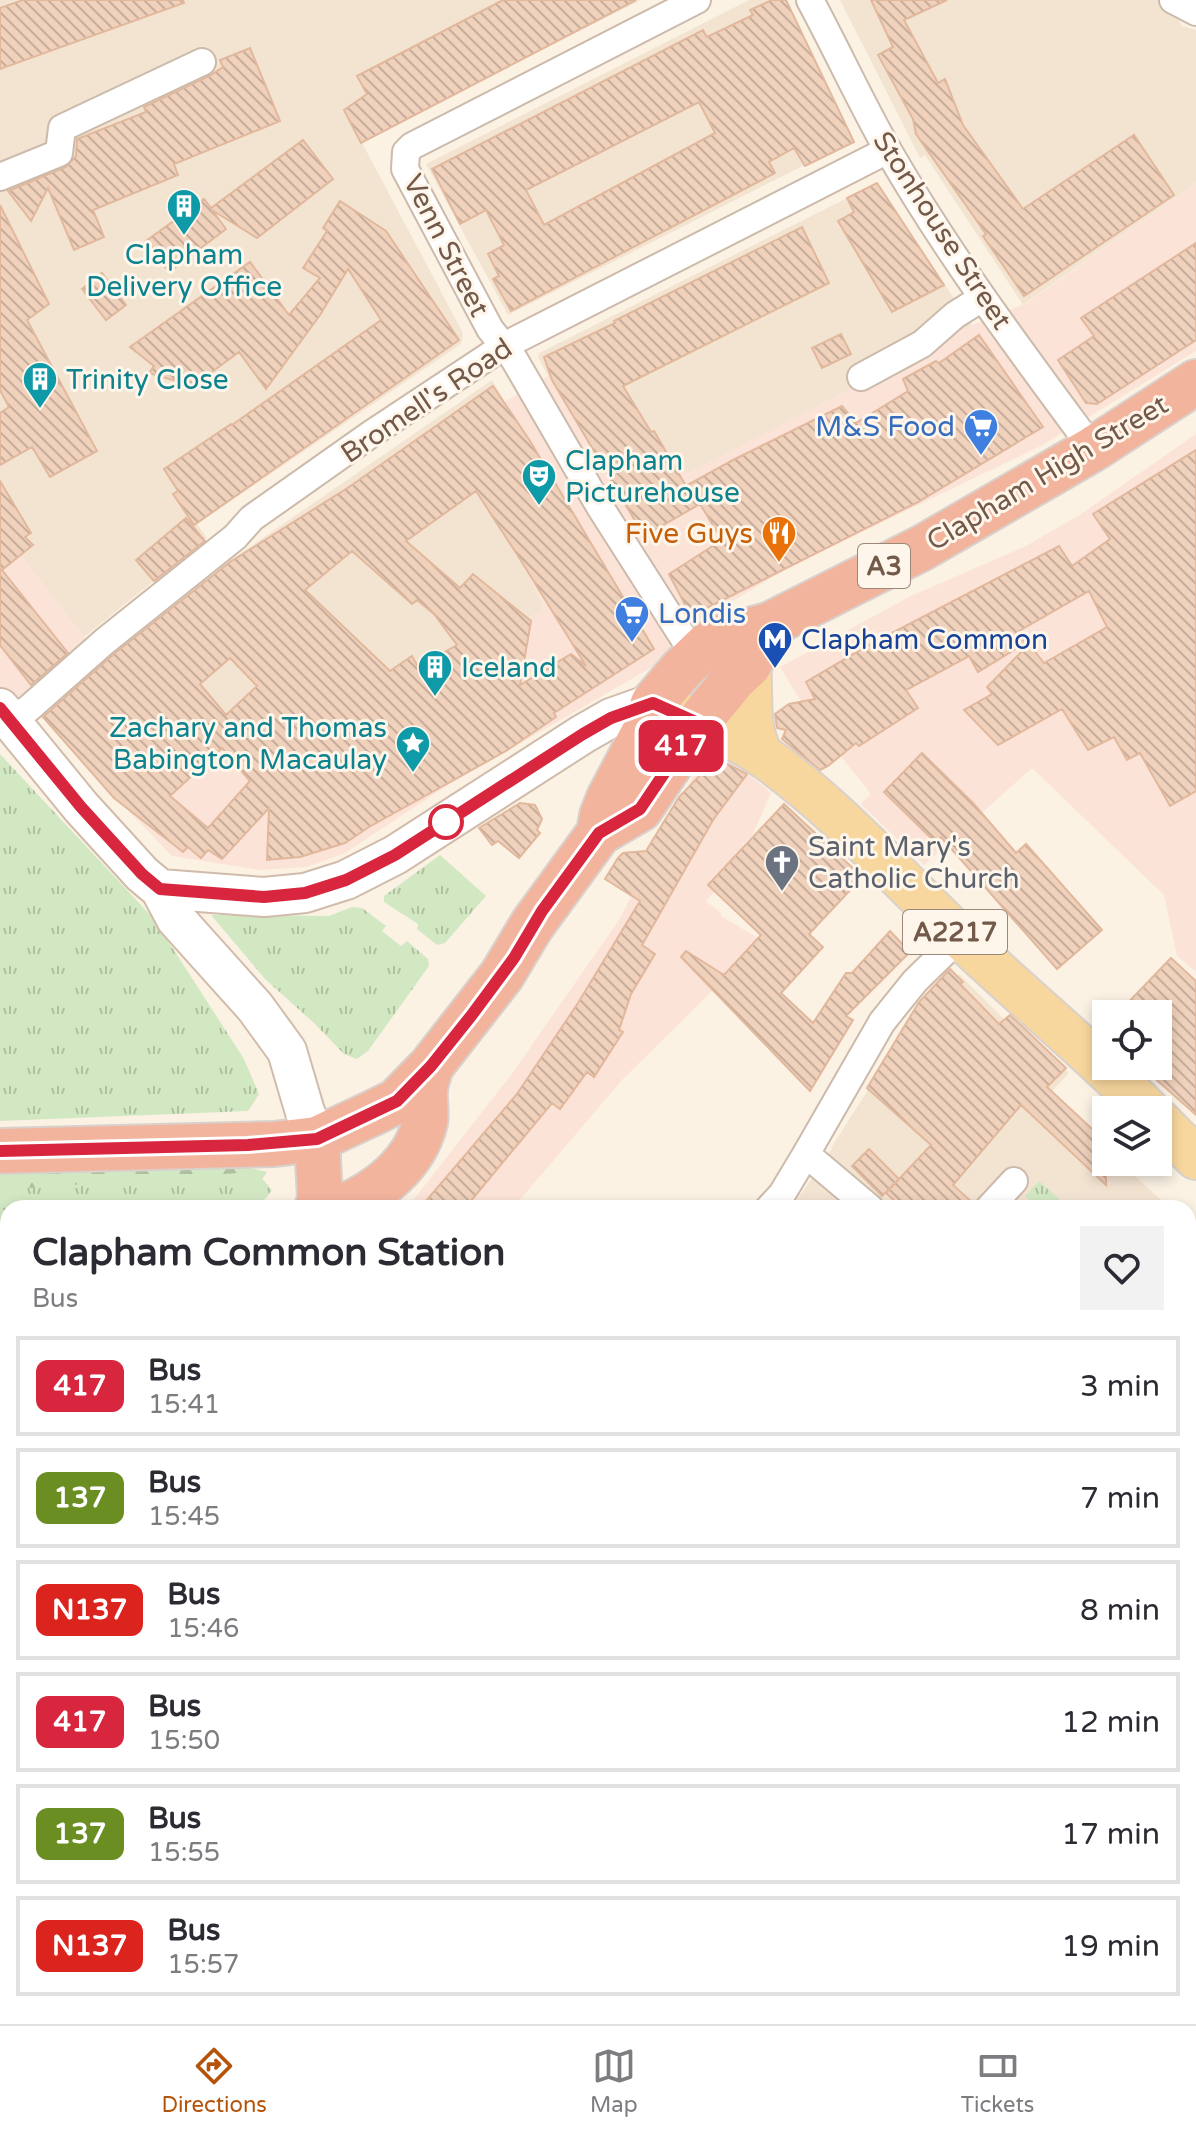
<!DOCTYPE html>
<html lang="en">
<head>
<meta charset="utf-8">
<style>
  :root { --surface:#fff; --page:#f2f2f3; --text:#2b2b33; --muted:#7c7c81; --line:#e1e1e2; --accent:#b45309 }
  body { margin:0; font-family:"Varela Round",sans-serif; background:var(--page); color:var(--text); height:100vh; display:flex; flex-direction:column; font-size:30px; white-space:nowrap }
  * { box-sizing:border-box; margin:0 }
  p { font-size:26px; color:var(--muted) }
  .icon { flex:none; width:44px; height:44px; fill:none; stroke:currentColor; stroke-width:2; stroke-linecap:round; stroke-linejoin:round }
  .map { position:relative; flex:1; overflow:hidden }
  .details { position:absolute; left:0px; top:1200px; width:1196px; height:824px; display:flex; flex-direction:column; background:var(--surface); border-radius:24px 24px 0 0; box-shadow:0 4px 12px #0003 }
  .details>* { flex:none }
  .badge { padding:0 16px; border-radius:12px; font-size:28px; line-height:52px }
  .fabs { position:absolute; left:1092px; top:1000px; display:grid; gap:16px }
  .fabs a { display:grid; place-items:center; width:80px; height:80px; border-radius:0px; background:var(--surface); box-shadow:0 4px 12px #0003; font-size:40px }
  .map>.badge { position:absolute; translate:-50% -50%; box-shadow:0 0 0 4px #fff }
  .round { display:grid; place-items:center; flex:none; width:84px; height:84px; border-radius:0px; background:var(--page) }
  .headline { display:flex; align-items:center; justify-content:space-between; height:136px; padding:0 32px }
  h1 { font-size:38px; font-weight:700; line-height:60px }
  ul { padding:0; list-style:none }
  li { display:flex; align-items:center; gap:24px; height:100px; margin:0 16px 12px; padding:0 16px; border:4px solid var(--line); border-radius:0px }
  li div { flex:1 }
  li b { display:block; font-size:30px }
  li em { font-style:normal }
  li .badge { min-width:88px; font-weight:700; text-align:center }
  .dock { display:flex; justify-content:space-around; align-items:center; height:112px; border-top:2px solid var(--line); background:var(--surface); font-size:22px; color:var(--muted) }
  .dock a { display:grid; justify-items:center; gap:4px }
  .dock .selected { color:var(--accent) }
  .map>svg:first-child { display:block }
</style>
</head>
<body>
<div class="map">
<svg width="1196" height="2024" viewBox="0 0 1196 2024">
  <defs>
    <pattern id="grass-dots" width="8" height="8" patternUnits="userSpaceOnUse" patternTransform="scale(2)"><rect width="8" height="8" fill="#d2e8c3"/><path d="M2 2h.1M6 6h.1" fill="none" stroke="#afbfa0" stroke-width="1.8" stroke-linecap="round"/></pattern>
    <pattern id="forest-firs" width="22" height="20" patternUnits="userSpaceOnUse" patternTransform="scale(2)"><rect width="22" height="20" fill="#d2e8c3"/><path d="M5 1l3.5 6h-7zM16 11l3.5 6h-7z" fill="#afbfa0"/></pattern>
    <pattern id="park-tufts" width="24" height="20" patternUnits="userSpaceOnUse" patternTransform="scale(2)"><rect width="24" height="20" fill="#d2e8c3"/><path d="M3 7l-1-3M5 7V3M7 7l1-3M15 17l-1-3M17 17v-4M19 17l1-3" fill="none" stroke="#afbfa0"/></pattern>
    <pattern id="building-back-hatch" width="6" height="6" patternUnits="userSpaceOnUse" patternTransform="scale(2)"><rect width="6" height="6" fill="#f0d1bc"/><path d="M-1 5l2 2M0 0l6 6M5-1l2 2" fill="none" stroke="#c7ad9b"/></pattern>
  </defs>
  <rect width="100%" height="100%" fill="#fbf2e4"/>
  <path fill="#f3e4d2" d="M 0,0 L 641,0 L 361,141 L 463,333 L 461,344 L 197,524 L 207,538 L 84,637 L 13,546 L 0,515 Z
    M 749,0 L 782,0 L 854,140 L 508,315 L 426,164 Z
    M 840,0 L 1167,0 L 1182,26 L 1196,30 L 1196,183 L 1023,305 L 925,155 L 920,158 Z
    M 877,183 L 972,325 L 835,398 L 687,474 L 642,419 L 595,348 L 548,376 L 538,357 L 539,353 Z
    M 492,380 L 505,402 L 462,427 L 544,609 L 333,739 L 187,771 L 103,662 L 228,562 Z
    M 955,975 L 960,975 L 1005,1020 L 1012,1021 L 1069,1073 L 1048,1096 L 1106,1162 L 1119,1162 L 1170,1208 L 791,1208 L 832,1149 L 831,1148 L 913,1019 Z
    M 1188,1224 L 1196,1232 L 1196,1581 L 1188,1590 Z
    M 1188,1688 L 1196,1693 L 1196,2024 L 1128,2024 L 1119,2016 L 1188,2016 Z
    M 8,1766 L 8,2012 L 0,2005 L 0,1767 Z
    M 12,2016 L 313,2016 L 314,2024 L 22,2024 Z
    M 380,2016 L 476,2016 L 477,2024 L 381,2024 Z
    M 523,2016 L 690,2016 L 699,2024 L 523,2024 Z
    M 931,2016 L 1011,2016 L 1020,2024 L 924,2024 Z"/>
  <path fill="#fbe3d8" d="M 1196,183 L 1196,351 L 1041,446 L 793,565 L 699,621 L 668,658 L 451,783 L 345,853 L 307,867 L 259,870 L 172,856 L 93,774 L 40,713 L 17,708 L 0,689 L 0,515 L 14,546 L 187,771 L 333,739 L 544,609 L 462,427 L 595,348 L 642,419 L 687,474 L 972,325 L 1027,303 Z
    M 1196,434 L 1196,972 L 1177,956 L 1164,895 L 1032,768 L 924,865 L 861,804 L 871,794 L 815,724 L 780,667 L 911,596 L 1026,546 L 1081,514 Z
    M 722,751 L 771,793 L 752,836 L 742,845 L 747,851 L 743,861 L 706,901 L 721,913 L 721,916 L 763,941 L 622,1080 L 513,1208 L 407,1208 L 511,1075 L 619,920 L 698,767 Z"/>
  <path fill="#efe0f7" d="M 690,2016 L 931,2016 L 924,2024 L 699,2024 Z"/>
  <path fill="url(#grass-dots)" d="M 1,1798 L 8,1857 L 8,1990 L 0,1983 Z
    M 37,2016 L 258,2016 L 258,2024 L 46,2024 Z"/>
  <path fill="url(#forest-firs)" d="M 226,1162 L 267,1172 L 242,1208 L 8,1208 L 0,1211 L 0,1169 Z"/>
  <path fill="url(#park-tufts)" d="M 0,754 L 154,919 L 244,1059 L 259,1094 L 248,1111 L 0,1121 Z
    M 440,855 L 486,896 L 445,943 L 437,945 L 417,929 L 418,924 L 384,902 L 384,896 Z
    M 352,907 L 362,908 L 386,926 L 382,931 L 401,946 L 407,941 L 428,959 L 429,966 L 368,1051 L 357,1059 L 344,1054 L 315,1024 L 265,979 L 211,915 L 329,916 Z
    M 238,1173 L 260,1176 L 272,1190 L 258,1208 L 8,1208 L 8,1540 L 0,1551 L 0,1190 Z
    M 1039,1181 L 1069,1208 L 1038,1208 L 1025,1196 Z"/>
  <path fill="url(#building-back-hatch)" stroke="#e2b89d" stroke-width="2" fill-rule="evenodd" d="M 23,0 L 183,0 L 184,3 L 0,69 L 0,8 Z
    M 503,0 L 636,0 L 361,143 L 344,110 L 367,94 L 357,76 Z
    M 772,0 L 786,0 L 854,142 L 805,166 L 794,148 L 769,162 L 775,173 L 511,311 L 493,279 L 499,276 L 488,254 L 504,245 L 486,210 L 460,224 L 432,169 L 703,30 L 707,37 L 753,15 L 750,10 ZM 699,102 L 715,133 L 544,225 L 526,190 Z
    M 871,0 L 947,0 L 904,20 L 938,83 L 945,79 L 963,125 L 1023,209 L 1134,135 L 1174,195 L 1024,296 L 983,236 L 986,234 L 916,134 L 913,119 L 878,55 L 893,47 Z
    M 250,48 L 280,121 L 174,164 L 178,175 L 93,210 L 104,237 L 74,250 L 48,188 L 31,221 L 8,191 L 66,167 L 76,156 L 77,139 L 146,112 L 144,107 L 209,76 L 223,67 L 220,60 Z
    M 303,140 L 333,179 L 257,238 L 212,210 L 226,229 L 169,272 L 146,241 L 204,199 L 211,208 Z
    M 877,183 L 944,285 L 892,312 L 838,221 L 854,212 L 847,198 Z
    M 340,201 L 386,231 L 459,340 L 194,525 L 173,494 L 178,491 L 164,469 L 231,424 L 232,425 L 381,320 L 348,269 L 320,315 L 266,389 L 239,352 L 193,386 L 149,373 L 154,366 L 130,347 L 250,262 L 289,315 L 320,278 L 303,268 L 327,231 L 323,228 Z
    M 0,205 L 49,304 L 27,320 L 97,451 L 50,477 L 32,447 L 0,465 L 0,413 L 9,407 L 0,390 Z
    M 802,227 L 829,283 L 623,386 L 651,432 L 654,431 L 686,486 L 733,460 L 842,406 L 856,423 L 908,391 L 903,379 L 936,361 L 939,363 L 979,335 L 1043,427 L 918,502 L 691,616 L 669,574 L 722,540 L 700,504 L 644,536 L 552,380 L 544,357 L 615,323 L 614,321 Z
    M 1196,243 L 1196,340 L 1097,404 L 1086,403 L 1058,360 L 1094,336 L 1081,318 Z
    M 102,273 L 126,305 L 106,320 L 82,289 Z
    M 841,334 L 851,354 L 822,368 L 812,348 Z
    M 493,386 L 530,441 L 654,649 L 554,713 L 556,717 L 506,751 L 369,827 L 345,843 L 300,857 L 267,860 L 269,808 L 222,859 L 208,850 L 201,858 L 188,847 L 183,852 L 114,798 L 43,717 L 115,653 L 230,562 L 349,487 ZM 476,491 L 520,559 L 586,666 L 571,654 L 520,685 L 531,621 L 473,574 L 460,588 L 406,541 ZM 352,551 L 412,604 L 417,600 L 434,614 L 457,645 L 418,667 L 412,656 L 390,671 L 305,590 ZM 230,658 L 257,686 L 226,715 L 200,684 ZM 222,748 L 250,781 L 208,828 L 170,796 Z
    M 1196,450 L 1196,791 L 1170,806 L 1140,753 L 1127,760 L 1114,737 L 1088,750 L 1062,709 L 998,745 L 964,710 L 992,694 L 987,687 L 1029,644 L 1044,663 L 1107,627 L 1089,591 L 1019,631 L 1027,642 L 978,672 L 969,656 L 906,690 L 918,708 L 859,746 L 856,743 L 828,766 L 820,770 L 782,739 L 786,730 L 777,728 L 775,714 L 789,704 L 815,699 L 806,682 L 869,645 L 1059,546 L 1072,566 L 1110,539 L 1093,514 Z
    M 0,481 L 31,533 L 25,537 L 33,545 L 2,570 L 68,653 L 31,685 L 0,645 Z
    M 186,518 L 205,541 L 154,581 L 136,560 Z
    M 922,753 L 973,803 L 1016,853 L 1026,844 L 1102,930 L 1057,969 L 941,837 L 936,843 L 884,792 Z
    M 722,761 L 747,774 L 713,820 L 642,945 L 655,954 L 631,994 L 619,1030 L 623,1032 L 594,1077 L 587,1072 L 560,1109 L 552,1103 L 465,1208 L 420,1208 L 517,1094 L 578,1003 L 640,901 L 605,879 L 618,858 L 623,853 L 646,851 L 679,797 L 705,770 Z
    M 520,803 L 535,805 L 542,819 L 537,830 L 540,833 L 519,858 L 498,841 L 492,845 L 479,828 Z
    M 784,804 L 855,870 L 848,878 L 855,885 L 809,934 L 823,947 L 781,993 L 813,1023 L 846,973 L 852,973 L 890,931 L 910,952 L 846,1016 L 853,1020 L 810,1091 L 681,957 L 686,951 L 724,975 L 761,935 L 708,885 Z
    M 1171,958 L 1196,981 L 1196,1115 L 1141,1066 L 1158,1066 L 1158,1014 L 1117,1014 Z
    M 950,969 L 963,982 L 960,984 L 999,1024 L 1010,1015 L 1066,1068 L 1047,1087 L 1106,1142 L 1106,1185 L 1021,1105 L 953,1185 L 974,1204 L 973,1208 L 902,1208 L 886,1193 L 931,1145 L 867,1088 L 919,1002 Z
    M 869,1149 L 899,1179 L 882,1196 L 852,1166 Z"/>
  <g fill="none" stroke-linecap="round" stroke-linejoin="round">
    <g stroke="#ccbaab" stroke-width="30">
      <path id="street" d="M 810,0 C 837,50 861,103 889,152 C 949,256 1022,353 1093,449
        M 1173,0 L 1196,12
        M 0,177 L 59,153 L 62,128 L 202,62
        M 861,377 L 922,344 L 955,315 L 982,298
        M 695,656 L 600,507 L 514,359 L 490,329 L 405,169 L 406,152 L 412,146 L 697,0
        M 11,720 L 28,709 L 105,641 L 235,537 L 252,518 L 371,434 L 504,346 L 888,150
        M 806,1154 L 870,1208
        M 769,1208 L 782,1194 L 806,1154 L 882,1022 L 915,981 L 960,937
        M 989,1208 L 1014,1181
        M 1188,1618 L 1196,1610
        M 1188,1657 L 1196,1661
        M 349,2016 L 349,2024
        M 502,2016 L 502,2024
        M 1070,2016 L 1079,2024"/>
    </g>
    <g stroke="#d1bcab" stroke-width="42">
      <path id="secondary" d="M 0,708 L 81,807 L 142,874 L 160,889 L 176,919 L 255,1007 L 287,1051 L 305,1112 L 317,1139
        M 160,889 L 264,897 L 305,893 L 346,880 L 395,855 L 583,734 L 611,718 L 653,703"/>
    </g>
    <g stroke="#d8d1cc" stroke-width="46">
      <path id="primary" d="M 749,665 C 752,696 746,726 761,754
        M 653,703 C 690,719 730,733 763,756 C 836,807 896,876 960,937 C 1022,996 1087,1049 1148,1110
        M 1158,1120 L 1196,1158"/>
    </g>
    <g stroke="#d8d1cc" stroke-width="48">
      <path id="highway" d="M 599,833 L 640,809 L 698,723 L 733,680 L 749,665 L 769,625
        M 317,1139 L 320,1199 L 317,1208
        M 0,1151 L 274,1144 L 317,1139 L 375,1112 L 397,1101 L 431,1066 L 502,975 L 532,925 L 599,833 L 602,816 L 609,798 L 644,732 L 653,703 L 682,669 L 707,645 L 718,638 L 769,625 L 922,548 L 1093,449 L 1196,382
        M 340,1208 C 378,1193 415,1164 425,1122 C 427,1112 424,1101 425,1091 C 425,1083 429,1074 431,1066
        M 0,1616 L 8,1606"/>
    </g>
    <use href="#street" stroke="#fff" stroke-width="26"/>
    <use href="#secondary" stroke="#fff" stroke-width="38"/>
    <use href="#primary" stroke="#f8d79e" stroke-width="42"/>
    <use href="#highway" stroke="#f3b49d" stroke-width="44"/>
  </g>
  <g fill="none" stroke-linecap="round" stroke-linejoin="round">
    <g stroke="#fff" stroke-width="18">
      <path id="line" d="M 0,708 L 81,807 L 142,874 L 160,889 L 264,897 L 305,893 L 346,880 L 395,855 L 583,734 L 611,718 L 653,703 L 698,723 L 640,809 L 599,833 L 542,911 L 514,958 L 471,1016 L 431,1066 L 397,1101 L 317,1139 L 248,1145 L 0,1151"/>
    </g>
    <use href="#line" stroke="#d7263d" stroke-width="12"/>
  </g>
  <defs>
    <g id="building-pin" transform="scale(1.8)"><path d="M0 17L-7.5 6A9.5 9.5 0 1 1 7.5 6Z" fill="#0f9aa8" stroke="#fef6ea"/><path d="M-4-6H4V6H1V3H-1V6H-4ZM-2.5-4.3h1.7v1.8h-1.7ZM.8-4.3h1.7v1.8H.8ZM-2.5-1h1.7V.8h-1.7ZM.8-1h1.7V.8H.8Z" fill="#fff"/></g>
    <g id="supermarket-pin" transform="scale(1.8)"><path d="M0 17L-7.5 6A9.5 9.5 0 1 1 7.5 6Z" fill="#3f7fe0" stroke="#fef6ea"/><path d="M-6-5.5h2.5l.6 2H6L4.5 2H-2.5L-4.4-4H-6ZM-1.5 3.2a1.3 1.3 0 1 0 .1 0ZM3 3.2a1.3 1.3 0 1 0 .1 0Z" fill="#fff"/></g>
    <g id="theatre-pin" transform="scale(1.8)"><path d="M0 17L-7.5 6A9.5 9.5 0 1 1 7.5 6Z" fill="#0f9aa8" stroke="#fef6ea"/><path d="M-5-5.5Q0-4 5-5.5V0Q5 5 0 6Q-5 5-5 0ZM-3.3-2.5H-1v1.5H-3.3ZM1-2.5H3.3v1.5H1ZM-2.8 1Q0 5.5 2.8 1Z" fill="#fff"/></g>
    <g id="restaurant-pin" transform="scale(1.8)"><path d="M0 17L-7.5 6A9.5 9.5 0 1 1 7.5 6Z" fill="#e8710a" stroke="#fef6ea"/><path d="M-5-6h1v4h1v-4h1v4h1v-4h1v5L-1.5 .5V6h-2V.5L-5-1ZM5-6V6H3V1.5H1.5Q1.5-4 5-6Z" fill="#fff"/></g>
    <g id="metro-pin" transform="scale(1.8)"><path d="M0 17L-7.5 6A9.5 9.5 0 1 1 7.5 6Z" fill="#1a4fb4" stroke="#fef6ea"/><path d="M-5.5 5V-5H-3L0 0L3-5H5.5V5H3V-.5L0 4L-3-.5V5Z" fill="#fff"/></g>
    <g id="sight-pin" transform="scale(1.8)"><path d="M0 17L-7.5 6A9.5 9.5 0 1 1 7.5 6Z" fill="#0f9aa8" stroke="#fef6ea"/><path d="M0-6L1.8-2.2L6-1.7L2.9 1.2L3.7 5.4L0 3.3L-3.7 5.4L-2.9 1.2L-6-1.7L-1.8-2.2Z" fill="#fff"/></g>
    <g id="church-pin" transform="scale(1.8)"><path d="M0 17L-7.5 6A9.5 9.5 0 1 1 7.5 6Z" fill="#6b7280" stroke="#fef6ea"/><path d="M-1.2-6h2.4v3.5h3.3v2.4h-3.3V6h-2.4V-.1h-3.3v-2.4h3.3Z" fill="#fff"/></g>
  </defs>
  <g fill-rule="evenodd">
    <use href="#building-pin" x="184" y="206"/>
    <use href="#building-pin" x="40" y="379"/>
    <use href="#supermarket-pin" x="981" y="426"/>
    <use href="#theatre-pin" x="539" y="476"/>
    <use href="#restaurant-pin" x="779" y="533"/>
    <use href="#supermarket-pin" x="632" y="613"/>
    <use href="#metro-pin" x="775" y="639"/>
    <use href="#building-pin" x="435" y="667"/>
    <use href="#sight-pin" x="413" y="743"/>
    <use href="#church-pin" x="782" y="862"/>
  </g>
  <circle fill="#fff" stroke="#d7263d" stroke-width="4" cx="446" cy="822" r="16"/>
  <g text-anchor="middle" stroke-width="6" stroke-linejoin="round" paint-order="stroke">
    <g fill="#fef6ea" stroke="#9c887a" stroke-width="2">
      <rect x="858" y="544" width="52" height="44" rx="6"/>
      <rect x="903" y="910" width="104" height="44" rx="6"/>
    </g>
    <g font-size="26" font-weight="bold" fill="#72594a">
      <text x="884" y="575">A3</text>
      <text x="955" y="941">A2217</text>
    </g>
    <g font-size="28" fill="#72594a" stroke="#fef6ea">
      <text transform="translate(943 230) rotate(57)" y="10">Stonhouse Street</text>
      <text transform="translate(447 245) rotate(63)" y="10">Venn Street</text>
      <text transform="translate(426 400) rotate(-34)" y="10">Bromell's Road</text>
      <text transform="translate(1047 472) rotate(-31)" y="10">Clapham High Street</text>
    </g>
    <g font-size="28" fill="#0d838f" stroke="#fef6ea" text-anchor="start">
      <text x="184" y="264" text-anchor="middle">Clapham<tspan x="184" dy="32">Delivery Office</tspan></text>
      <text x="66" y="389">Trinity Close</text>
      <text x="565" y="470">Clapham<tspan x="565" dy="32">Picturehouse</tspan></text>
      <text x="461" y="677">Iceland</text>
      <text x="387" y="737" text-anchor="end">Zachary and Thomas<tspan x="387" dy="32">Babington Macaulay</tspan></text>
    </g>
    <g font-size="28" fill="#366cbe" stroke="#fef6ea" text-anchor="end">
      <text x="955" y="436">M&amp;S Food</text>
      <text x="658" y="623" text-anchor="start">Londis</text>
    </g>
    <g font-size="28" fill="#c56008" stroke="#fef6ea" text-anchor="end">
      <text x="753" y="543">Five Guys</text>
    </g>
    <g font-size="28" fill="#164399" stroke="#fef6ea" text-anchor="start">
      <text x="801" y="649">Clapham Common</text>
    </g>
    <g font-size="28" fill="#5b616d" stroke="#fef6ea" text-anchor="start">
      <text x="808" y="856">Saint Mary's<tspan x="808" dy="32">Catholic Church</tspan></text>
    </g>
  </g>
</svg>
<div class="fabs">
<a><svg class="icon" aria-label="locate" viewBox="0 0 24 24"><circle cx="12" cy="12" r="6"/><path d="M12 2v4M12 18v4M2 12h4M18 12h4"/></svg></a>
<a><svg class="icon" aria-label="layers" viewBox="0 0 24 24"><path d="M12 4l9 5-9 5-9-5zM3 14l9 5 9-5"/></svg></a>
</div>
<b class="badge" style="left:681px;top:746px;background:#d7263d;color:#fff">417</b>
<section class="details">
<div class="headline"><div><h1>Clapham Common Station</h1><p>Bus</p></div><a class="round"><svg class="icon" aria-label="heart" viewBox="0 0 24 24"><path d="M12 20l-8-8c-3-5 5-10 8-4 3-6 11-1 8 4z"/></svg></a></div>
<ul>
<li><span class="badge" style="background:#d7263d;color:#fff">417</span><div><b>Bus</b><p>15:41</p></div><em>3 min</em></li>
<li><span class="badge" style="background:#6b8e23;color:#fff">137</span><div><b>Bus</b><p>15:45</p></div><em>7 min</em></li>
<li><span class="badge" style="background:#dc241f;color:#fff">N137</span><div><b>Bus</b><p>15:46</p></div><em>8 min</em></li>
<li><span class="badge" style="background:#d7263d;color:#fff">417</span><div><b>Bus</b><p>15:50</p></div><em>12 min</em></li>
<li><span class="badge" style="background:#6b8e23;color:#fff">137</span><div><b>Bus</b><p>15:55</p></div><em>17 min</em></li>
<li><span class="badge" style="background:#dc241f;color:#fff">N137</span><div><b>Bus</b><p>15:57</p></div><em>19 min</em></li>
</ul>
</section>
</div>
<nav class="dock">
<a class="selected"><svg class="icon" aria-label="directions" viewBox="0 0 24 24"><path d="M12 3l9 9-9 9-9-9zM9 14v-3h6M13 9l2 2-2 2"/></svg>Directions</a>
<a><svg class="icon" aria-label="map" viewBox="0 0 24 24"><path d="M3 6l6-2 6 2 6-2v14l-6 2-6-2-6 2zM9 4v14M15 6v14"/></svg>Map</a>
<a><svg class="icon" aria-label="tickets" viewBox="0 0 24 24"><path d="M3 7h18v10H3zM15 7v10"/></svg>Tickets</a>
</nav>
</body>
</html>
